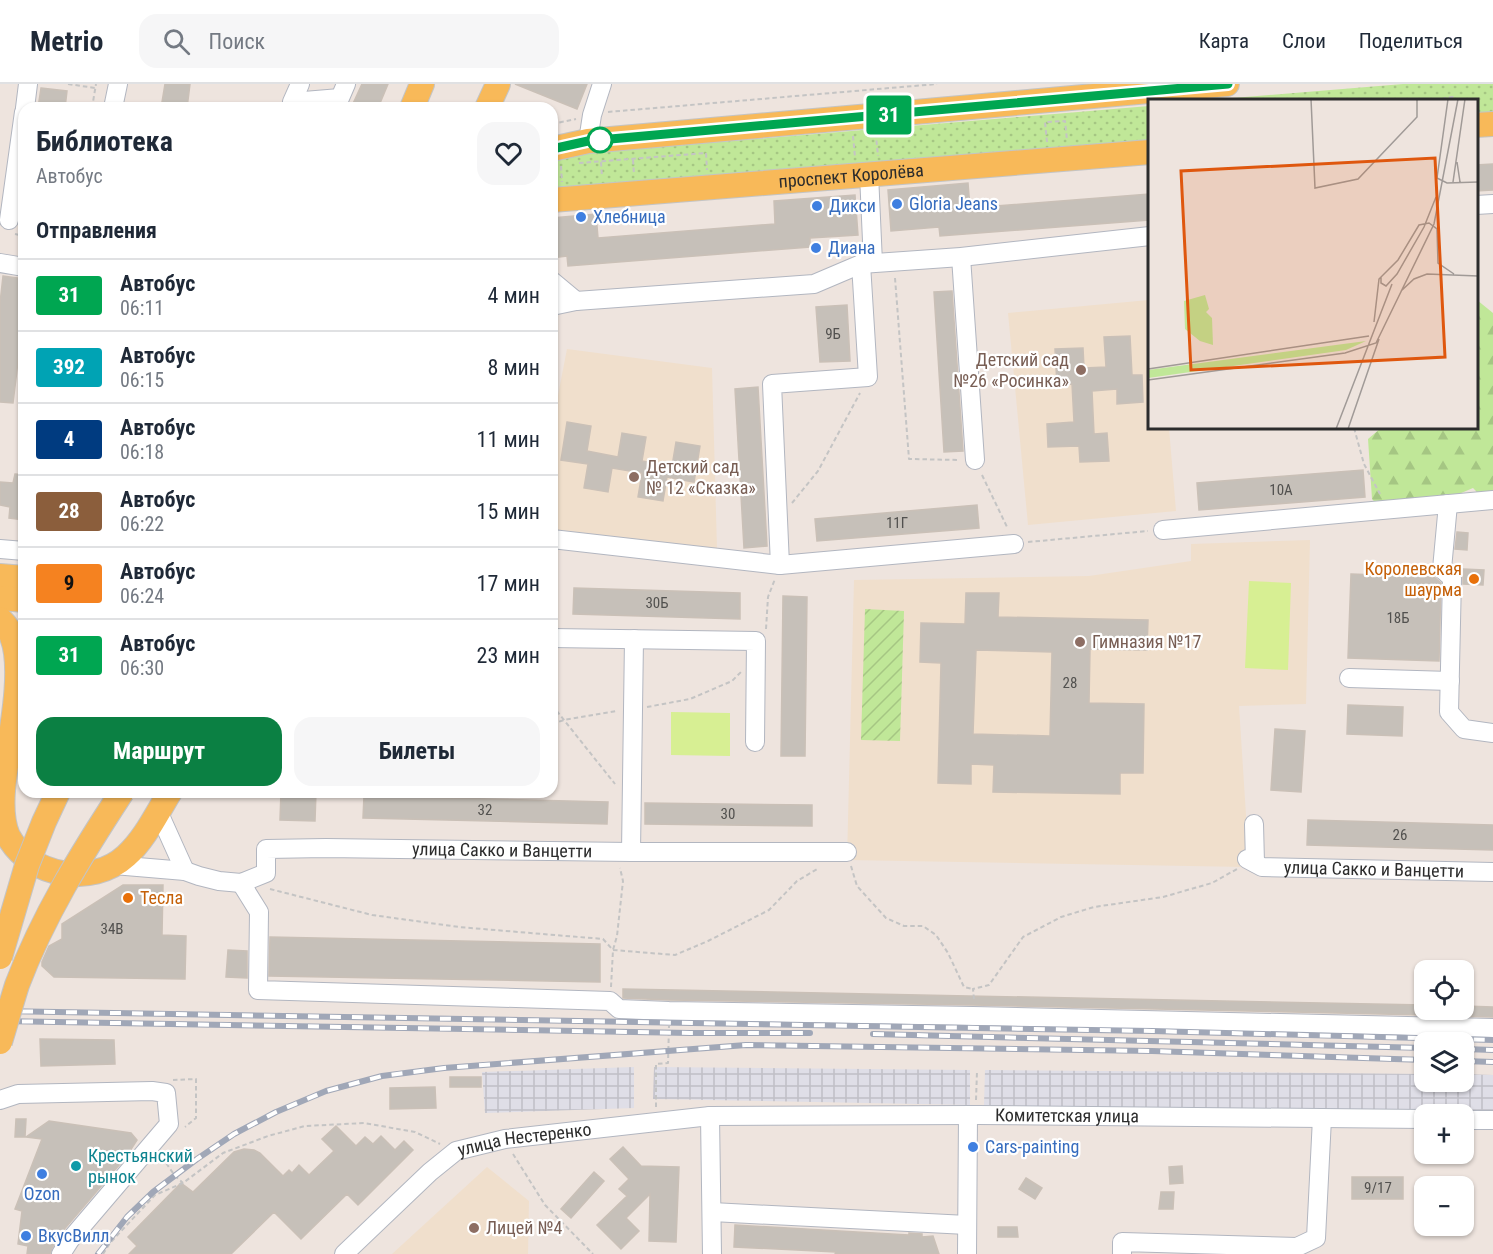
<!DOCTYPE html>
<html lang="ru">
<head>
<meta charset="utf-8">
<style>
  :root { --surface:#fff; --page:#f6f6f7; --text:#1f2937; --muted:#747a83; --line:#e0e1e3; --accent:#0b8043 }
  body { margin:0; font-family:"Roboto Condensed",sans-serif; background:var(--page); color:var(--text); height:100vh; display:flex; flex-direction:column; font-size:22px; white-space:nowrap }
  * { box-sizing:border-box; margin:0 }
  p { font-size:20px; color:var(--muted) }
  .icon { flex:none; width:33px; height:33px; fill:none; stroke:currentColor; stroke-width:2; stroke-linecap:round; stroke-linejoin:round }
  .map { position:relative; flex:1; overflow:hidden }
  .sheet { position:absolute; left:18px; top:18px; width:540px; height:696px; display:flex; flex-direction:column; background:var(--surface); border-radius:18px; box-shadow:0 2px 4px #0004 }
  .sheet>* { flex:none }
  .badge { padding:0 12px; border-radius:4px; font-size:21px; line-height:39px }
  .fabs { position:absolute; left:1414px; top:876px; display:grid; gap:12px }
  .fabs a { display:grid; place-items:center; width:60px; height:60px; border-radius:12px; background:var(--surface); box-shadow:0 2px 4px #0004; font-size:30px }
  .map>.badge { position:absolute; translate:-50% -50%; box-shadow:0 0 0 3px #fff }
  h2 { padding:0 18px; font-size:22px; line-height:54px }
  .round { display:grid; place-items:center; flex:none; width:63px; height:63px; border-radius:18px; background:var(--page) }
  .head { display:flex; align-items:center; justify-content:space-between; height:102px; padding:0 18px }
  h1 { font-size:28px; font-weight:700; line-height:45px }
  .primary-button { display:flex; gap:12px; margin-top:auto; padding:12px 18px }
  .primary-button a { flex:1; height:69px; border-radius:18px; background:var(--accent); color:#fff; font-size:24px; font-weight:700; line-height:69px; text-align:center }
  .primary-button a+a { background:var(--page); color:var(--text) }
  ul { padding:0; list-style:none }
  li { display:flex; align-items:center; gap:18px; height:72px; padding:0 18px; border-top:2px solid var(--line) }
  li div { flex:1 }
  li b { display:block; font-size:22px }
  li em { font-style:normal }
  li .badge { min-width:66px; font-weight:700; text-align:center }
  header { display:flex; align-items:center; gap:36px; box-sizing:border-box; height:84px; padding:0 30px; background:var(--surface); border-bottom:2px solid var(--line) }
  header strong { font-size:28px }
  nav { display:flex; gap:33px; margin-inline-start:auto; font-size:21px }
  .search { width:420px; height:54px; background:var(--page); display:flex; align-items:center; gap:15px; box-sizing:border-box; padding:0 21px; border-radius:18px; color:var(--muted); font-size:22px }
  .map>svg:first-child { display:block }
</style>
</head>
<body>
<header>
<strong>Metrio</strong>
<div class="search"><svg class="icon" aria-label="search" viewBox="0 0 24 24"><circle cx="10" cy="10" r="6"/><path d="M15 15l6 6"/></svg>Поиск</div>
<nav><a>Карта</a><a>Слои</a><a>Поделиться</a></nav>
</header>
<div class="map">
<svg width="1493" height="1170" viewBox="0 0 1493 1170">
  <defs>
    <pattern id="industrial-grid" width="8" height="8" patternUnits="userSpaceOnUse" patternTransform="scale(1.5)"><rect width="8" height="8" fill="#dfdee7"/><path d="M0 4h8M4 0v8" fill="none" stroke="#c0bfc6"/></pattern>
    <pattern id="grass-dots" width="8" height="8" patternUnits="userSpaceOnUse" patternTransform="scale(1.5)"><rect width="8" height="8" fill="#c0e798"/><path d="M2 2h.1M6 6h.1" fill="none" stroke="#a5c683" stroke-width="1.8" stroke-linecap="round"/></pattern>
    <pattern id="forest-firs" width="22" height="20" patternUnits="userSpaceOnUse" patternTransform="scale(1.5)"><rect width="22" height="20" fill="#c0e798"/><path d="M5 1l3.5 6h-7zM16 11l3.5 6h-7z" fill="#a5c683"/></pattern>
    <pattern id="garden-furrows" width="10" height="10" patternUnits="userSpaceOnUse" patternTransform="scale(1.5)"><rect width="10" height="10" fill="#c0e798"/><path d="M-1 1l2-2M0 10L10 0M9 11l2-2" fill="none" stroke="#a5c683"/></pattern>
  </defs>
  <rect width="100%" height="100%" fill="#eee4de"/>
  <path fill="url(#industrial-grid)" d="M 634,983 L 634,1024 L 485,1029 L 482,988 Z
    M 654,983 L 970,986 L 970,1021 L 653,1015 Z
    M 985,986 L 1425,990 L 1425,998 L 1464,998 L 1464,990 L 1493,991 L 1493,1032 L 984,1021 Z"/>
  <path fill="#f0dfcc" d="M 1149,216 L 1150,344 L 1169,344 L 1176,427 L 1028,441 L 1008,229 Z
    M 567,265 L 712,284 L 717,465 L 552,445 L 552,342 Z
    M 1310,456 L 1306,620 L 1239,622 L 1246,731 L 1247,783 L 847,776 L 854,496 L 1089,492 L 1191,477 L 1191,460 Z
    M 487,1083 L 529,1117 L 528,1170 L 392,1170 Z"/>
  <path fill="url(#grass-dots)" d="M 1403,0 L 1493,0 L 1493,34 L 1477,36 L 1476,16 L 1209,16 Z
    M 1149,22 L 1149,62 L 552,111 L 552,76 L 578,70 Z"/>
  <path fill="url(#forest-firs)" d="M 1477,216 L 1493,229 L 1493,418 L 1488,419 L 1473,404 L 1414,429 L 1390,434 L 1372,415 L 1368,355 L 1381,344 L 1476,344 Z"/>
  <path fill="url(#garden-furrows)" d="M 865,525 L 904,527 L 900,657 L 861,656 Z"/>
  <path fill="#d7ef93" d="M 1249,497 L 1291,499 L 1288,586 L 1245,584 Z
    M 671,628 L 730,629 L 730,672 L 671,671 Z"/>
  <path fill="#c6c0b9" stroke="#cac0b7" stroke-width="1.5" fill-rule="evenodd" d="M 165,0 L 190,0 L 187,24 L 161,24 Z
    M 362,0 L 388,0 L 378,24 L 351,24 Z
    M 515,0 L 587,0 L 577,25 Z
    M 41,4 L 67,7 L 65,24 L 38,24 Z
    M 1493,80 L 1493,106 L 1476,107 L 1476,81 Z
    M 968,99 L 970,124 L 1149,110 L 1149,136 L 940,152 L 939,143 L 891,147 L 888,106 Z
    M 855,111 L 858,151 L 810,154 L 810,163 L 568,182 L 567,172 L 552,174 L 552,134 L 596,130 L 598,154 L 775,140 L 774,117 Z
    M 3,192 L 24,195 L 24,228 L 13,319 L 0,318 L 0,219 Z
    M 952,207 L 963,367 L 944,368 L 934,208 Z
    M 847,221 L 850,277 L 820,278 L 816,223 Z
    M 1130,252 L 1132,291 L 1142,291 L 1143,318 L 1117,320 L 1117,305 L 1092,307 L 1094,350 L 1107,349 L 1109,377 L 1080,378 L 1079,362 L 1048,363 L 1047,340 L 1074,338 L 1072,300 L 1057,301 L 1055,265 L 1083,264 L 1084,284 L 1106,283 L 1104,253 Z
    M 758,303 L 767,462 L 744,464 L 735,305 Z
    M 567,338 L 591,342 L 587,367 L 618,373 L 622,349 L 646,353 L 642,377 L 672,382 L 676,358 L 700,362 L 694,398 L 667,393 L 663,417 L 638,413 L 642,389 L 612,384 L 608,408 L 584,404 L 588,380 L 561,376 Z
    M 1363,386 L 1365,413 L 1199,426 L 1197,399 Z
    M 15,390 L 24,391 L 24,436 L 9,434 L 10,423 L 0,421 L 0,398 L 13,399 Z
    M 977,421 L 979,444 L 817,457 L 815,435 Z
    M 1457,448 L 1468,449 L 1467,466 L 1455,465 Z
    M 1463,485 L 1484,486 L 1483,501 L 1463,500 Z
    M 1351,490 L 1434,493 L 1441,499 L 1439,577 L 1348,574 Z
    M 574,504 L 740,509 L 740,535 L 573,530 Z
    M 966,509 L 999,509 L 998,533 L 1148,536 L 1147,566 L 1090,565 L 1089,619 L 1144,620 L 1143,689 L 1120,689 L 1120,710 L 993,708 L 994,681 L 971,680 L 971,700 L 938,699 L 941,579 L 920,578 L 921,539 L 965,540 ZM 976,566 L 1052,568 L 1050,652 L 973,650 Z
    M 783,512 L 807,513 L 805,672 L 781,672 Z
    M 1348,621 L 1403,623 L 1402,652 L 1347,650 Z
    M 1275,645 L 1305,647 L 1301,708 L 1271,706 Z
    M 281,708 L 316,708 L 315,737 L 280,736 Z
    M 364,712 L 608,718 L 607,740 L 363,734 Z
    M 645,719 L 812,721 L 812,742 L 645,740 Z
    M 1308,736 L 1493,741 L 1493,766 L 1307,761 Z
    M 123,801 L 163,801 L 162,851 L 186,852 L 185,895 L 54,893 L 42,882 L 42,878 L 49,862 L 62,855 L 62,840 Z
    M 270,853 L 600,860 L 600,898 L 269,892 Z
    M 228,866 L 247,867 L 247,894 L 226,893 Z
    M 623,905 L 1425,921 L 1425,931 L 973,921 L 669,916 L 623,914 Z
    M 1464,922 L 1493,923 L 1493,933 L 1432,931 L 1432,926 L 1464,926 Z
    M 40,955 L 114,956 L 115,980 L 41,982 Z
    M 450,993 L 481,993 L 481,1003 L 450,1003 Z
    M 435,1003 L 436,1024 L 390,1025 L 390,1004 Z
    M 16,1035 L 26,1035 L 25,1053 L 15,1053 Z
    M 49,1037 L 131,1049 L 137,1056 L 126,1073 L 61,1149 L 52,1164 L 50,1170 L 27,1170 L 28,1162 L 18,1160 L 22,1127 L 15,1125 L 42,1055 L 26,1053 Z
    M 336,1042 L 356,1062 L 365,1053 L 373,1060 L 381,1052 L 395,1066 L 404,1057 L 413,1066 L 358,1121 L 347,1110 L 301,1155 L 274,1128 L 231,1170 L 129,1170 L 137,1162 L 128,1153 L 181,1099 L 193,1108 L 234,1068 L 244,1065 L 254,1066 L 260,1069 L 283,1092 L 289,1086 L 292,1089 L 299,1081 L 309,1091 L 334,1067 L 322,1055 Z
    M 623,1063 L 641,1082 L 679,1083 L 676,1158 L 649,1157 L 650,1110 L 626,1134 L 639,1147 L 621,1165 L 597,1141 L 627,1112 L 619,1105 L 629,1095 L 610,1075 Z
    M 1182,1082 L 1183,1099 L 1170,1100 L 1169,1083 Z
    M 594,1088 L 604,1097 L 571,1134 L 561,1125 Z
    M 1352,1093 L 1403,1093 L 1403,1115 L 1352,1115 Z
    M 1026,1094 L 1042,1104 L 1035,1115 L 1019,1105 Z
    M 1161,1108 L 1174,1108 L 1173,1125 L 1159,1125 Z
    M 735,1141 L 909,1151 L 909,1149 L 922,1150 L 922,1153 L 933,1152 L 939,1170 L 835,1170 L 836,1168 L 734,1163 Z
    M 998,1143 L 1017,1143 L 1018,1153 L 998,1153 Z"/>
  <g fill="none" stroke-linecap="round" stroke-linejoin="round">
    <g stroke="#b2b6c0" stroke-width="20">
      <g id="minor">
        <path d="M 300,0 L 292,18 L 340,14 L 346,0"/>
        <path d="M 25,24 L 28,0"/>
        <path d="M 113,24 L 118,0"/>
        <path d="M 588,57 L 592,31 L 602,0"/>
        <path d="M 869,90 L 873,179"/>
        <path d="M 1476,121 L 1493,120"/>
        <path d="M 9,136 L 24,28"/>
        <path d="M 961,173 L 975,376"/>
        <path d="M 0,179 L 24,183"/>
        <path d="M 552,197 L 576,217 L 552,222"/>
        <path d="M 576,217 L 814,200 L 861,180 L 961,173 L 1150,152"/>
        <path d="M 1448,420 L 1442,485 L 1452,494 L 1449,628 L 1464,645 L 1493,649"/>
        <path d="M 1163,446 L 1493,416"/>
        <path d="M 552,455 L 780,481 L 1014,460"/>
        <path d="M 0,465 L 24,467"/>
        <path d="M 780,481 L 772,300 L 868,293 L 861,180"/>
        <path d="M 552,554 L 756,557 L 755,658"/>
        <path d="M 1349,594 L 1450,597"/>
        <path d="M 158,727 L 185,787"/>
        <path d="M 1254,740 L 1255,779"/>
        <path d="M 631,768 L 634,555"/>
        <path id="s1" d="M 1247,775 L 1262,783 L 1493,788"/>
        <path id="s2" d="M 114,781 L 185,787 L 199,792 L 219,797 L 241,799 L 266,789 L 266,765 L 326,764 L 631,768 L 847,768"/>
        <path d="M 241,799 L 259,828 L 258,906 L 610,917 L 619,925 L 669,927 L 973,932 L 1493,944"/>
        <path d="M 0,1016 L 18,1010 L 152,1007 L 166,1009 L 169,1040 L 70,1156 L 61,1170"/>
        <path d="M 710,1032 L 712,1170"/>
        <path d="M 1464,1036 L 1493,1036"/>
        <path d="M 712,1128 L 967,1141"/>
        <path id="s3" d="M 344,1170 L 430,1088 L 456,1067 L 505,1055 L 710,1032 L 976,1031 L 1425,1035"/>
        <path d="M 967,1170 L 968,1031"/>
        <path d="M 1122,1170 L 1122,1158 L 1297,1163 L 1316,1154 L 1322,1034"/>
      </g>
    </g>
    <g stroke="#c4c4c4" stroke-width="26">
      <g id="major">
        <path d="M 412,24 L 422,0"/>
        <path d="M 487,24 L 498,0"/>
        <path d="M 1476,41 L 1493,40"/>
        <path d="M 552,65 L 588,57 C 801,39 1014,19 1227,0"/>
        <path id="s4" d="M 552,116 L 1150,68"/>
        <path d="M 0,492 L 24,494"/>
        <path d="M 0,514 L 24,516"/>
        <path d="M 0,535 C 5,540 10,546 12,553 C 25,586 10,653 5,689 C 2,709 0,733 8,752 C 30,793 92,803 126,772 C 145,755 157,729 170,708"/>
      </g>
    </g>
    <path stroke="#c4c4c4" stroke-width="2" stroke-dasharray="4.5 3" stroke-linecap="butt" d="M 68,0 L 95,4
      M 1442,16 L 1445,14 L 1453,13 L 1458,16
      M 92,24 L 96,0
      M 608,28 L 937,0
      M 552,40 L 576,35
      M 853,52 L 855,73
      M 873,52 L 876,52 L 878,72
      M 1047,58 L 1045,38 L 1065,37 L 1067,56
      M 633,76 L 634,91
      M 601,78 L 602,93
      M 579,79 L 706,69 L 707,86
      M 561,82 L 562,98
      M 15,150 L 24,152
      M 895,194 L 909,375 L 959,376
      M 1354,344 L 1364,380 L 1380,410
      M 982,391 L 1008,445
      M 792,419 L 818,387 L 860,309
      M 1028,458 L 1148,447
      M 766,545 L 768,513 L 775,495
      M 552,621 L 615,700
      M 647,623 L 690,615 L 732,597 L 741,588
      M 552,640 L 564,636 L 617,627
      M 851,782 L 857,802 L 886,834 L 904,842 L 923,842 L 936,851 L 948,869 L 964,903 L 973,905
      M 270,805 L 372,831 L 459,843 L 603,855 L 613,866 L 675,871 L 708,857 L 769,826 L 797,797 L 819,784
      M 611,903 L 613,866 L 617,852 L 623,797 L 620,784
      M 974,915 L 973,905 L 989,901 L 1023,853 L 1061,833 L 1094,823 L 1163,813 L 1212,799 L 1237,785
      M 173,996 L 196,995 L 196,1034 L 185,1043
      M 976,1016 L 977,987
      M 656,1023 L 656,980 L 668,979 L 669,942
      M 513,1070 L 545,1121 L 593,1170
      M 162,1073 L 175,1092 L 183,1099
      M 103,1170 L 110,1159 L 155,1111 L 183,1099 L 223,1069 L 268,1052 L 305,1042 L 364,1039 L 415,1048 L 440,1060"/>
    <use href="#minor" stroke="#fff" stroke-width="18"/>
    <use href="#major" stroke="#f8b959" stroke-width="24"/>
    <g stroke="#a0a7b7" stroke-width="6">
      <path id="rail" d="M 0,927 L 1152,947 L 1493,956
        M 0,937 L 690,949 L 810,949
        M 873,950 L 1425,964
        M 1464,965 L 1493,966
        M 1464,977 L 1493,978
        M 98,1170 L 127,1133 L 153,1108 L 197,1075 L 234,1050 L 276,1028 L 326,1007 L 382,992 L 444,984 L 746,961 L 1152,967 L 1425,976"/>
    </g>
    <use href="#rail" stroke="#fff" stroke-width="4" stroke-dasharray="11" stroke-linecap="butt"/>
    <g stroke="#c4c4c4" stroke-width="26" stroke-linecap="butt">
      <path id="major-bridge" d="M 0,873 L 27,781 L 44,738 L 58,708
        M 0,958 C 6,939 11,920 17,901 C 43,832 82,769 122,708"/>
    </g>
    <use href="#major-bridge" stroke="#f8b959" stroke-width="24"/>
  </g>
  <g fill="none" stroke-linecap="round" stroke-linejoin="round">
    <g stroke="#fff" stroke-width="14">
      <path id="line" d="M 552,65 L 588,57 C 802,39 1014,18 1228,0"/>
    </g>
    <use href="#line" stroke="#00a651" stroke-width="9"/>
  </g>
  <circle fill="#fff" stroke="#00a651" stroke-width="3" cx="600" cy="56" r="12"/>
  <g fill="#3f7fe0" stroke="#fff" stroke-width="2">
    <circle cx="897" cy="120" r="6"/>
    <circle cx="817" cy="122" r="6"/>
    <circle cx="581" cy="133" r="6"/>
    <circle cx="816" cy="164" r="6"/>
    <circle cx="973" cy="1063" r="6"/>
    <circle cx="42" cy="1090" r="6"/>
    <circle cx="26" cy="1152" r="6"/>
  </g>
  <g fill="#8d6e63" stroke="#fff" stroke-width="2">
    <circle cx="1081" cy="286" r="6"/>
    <circle cx="634" cy="393" r="6"/>
    <circle cx="1080" cy="558" r="6"/>
    <circle cx="474" cy="1144" r="6"/>
  </g>
  <g fill="#e8710a" stroke="#fff" stroke-width="2">
    <circle cx="1474" cy="495" r="6"/>
    <circle cx="128" cy="814" r="6"/>
  </g>
  <circle fill="#0f9aa8" stroke="#fff" stroke-width="2" cx="76" cy="1082" r="6"/>
  <g text-anchor="middle" stroke-width="4.5" stroke-linejoin="round" paint-order="stroke">
    <g font-size="15" fill="#52514f">
      <text x="833" y="255">9Б</text>
      <text x="1281" y="411">10А</text>
      <text x="897" y="444">11Г</text>
      <text x="657" y="524">30Б</text>
      <text x="1398" y="539">18Б</text>
      <text x="1070" y="604">28</text>
      <text x="485" y="731">32</text>
      <text x="728" y="735">30</text>
      <text x="1400" y="756">26</text>
      <text x="112" y="850">34В</text>
      <text x="1378" y="1109">9/17</text>
    </g>
    <g font-size="18" fill="#2c2c2c" stroke="#fff">
      <text dy="6" stroke="none"><textPath href="#s4" startOffset="300">проспект Королёва</textPath></text>
      <text dy="6" stroke="none"><textPath href="#s2" startOffset="416">улица Сакко и Ванцетти</textPath></text>
      <text dy="6" stroke="none"><textPath href="#s1" startOffset="129">улица Сакко и Ванцетти</textPath></text>
      <text dy="6" stroke="none"><textPath href="#s3" startOffset="766">Комитетская улица</textPath></text>
      <text dy="6" stroke="none"><textPath href="#s3" startOffset="222">улица Нестеренко</textPath></text>
    </g>
    <g font-size="18" fill="#366cbe" stroke="#fff" text-anchor="start">
      <text x="909" y="126">Gloria Jeans</text>
      <text x="829" y="128">Дикси</text>
      <text x="593" y="139">Хлебница</text>
      <text x="828" y="170">Диана</text>
      <text x="985" y="1069">Cars-painting</text>
      <text x="42" y="1116" text-anchor="middle">Ozon</text>
      <text x="38" y="1158">ВкусВилл</text>
    </g>
    <g font-size="18" fill="#785e54" stroke="#fff" text-anchor="start">
      <text x="1069" y="282" text-anchor="end">Детский сад<tspan x="1069" dy="21">№26 «Росинка»</tspan></text>
      <text x="646" y="389">Детский сад<tspan x="646" dy="21">№ 12 «Сказка»</tspan></text>
      <text x="1092" y="564">Гимназия №17</text>
      <text x="486" y="1150">Лицей №4</text>
    </g>
    <g font-size="18" fill="#c56008" stroke="#fff" text-anchor="end">
      <text x="1462" y="491">Королевская<tspan x="1462" dy="21">шаурма</tspan></text>
      <text x="140" y="820" text-anchor="start">Тесла</text>
    </g>
    <g font-size="18" fill="#0d838f" stroke="#fff" text-anchor="start">
      <text x="88" y="1078">Крестьянский<tspan x="88" dy="21">рынок</tspan></text>
    </g>
  </g>
  <g transform="translate(1148 15)">
    <rect width="330" height="330" fill="#eee4de"/>
    <path d="M 218,242 L 198,251 L 0,279 L 0,271 Z" fill="#c0e798"/>
    <path d="M 57,196 L 61,210 L 58,213 L 64,219 L 65,246 L 52,242 L 37,230 L 36,202 Z" fill="#c0e798"/>
    <path fill="none" stroke="#a09a97" stroke-width="1.5" d="M 163,0 L 167,89 L 210,80 L 269,18 L 269,0M 300,0 L 289,79 L 299,84 L 330,83M 309,63 L 312,83M 305,83 L 317,0M 233,178 L 233,184 L 238,187 L 249,175 L 276,128 L 288,98M 253,192 L 266,180 L 279,175 L 330,177M 226,223 L 231,180 L 250,161 L 271,126 L 281,124 L 289,130 L 290,164 L 306,175M 0,270 L 221,237M 0,281 L 197,254 L 228,244 L 286,125 L 310,0M 188,330 L 244,185M 200,330 L 231,240"/>
    <path fill="#df570e" fill-opacity="0.15" stroke="#df570e" stroke-width="3" d="M 287,59 L 297,258 L 43,271 L 33,72 Z"/>
    <rect width="330" height="330" fill="none" stroke="#2c2c2c" stroke-width="3"/>
  </g>
</svg>
<div class="fabs">
<a><svg class="icon" aria-label="locate" viewBox="0 0 24 24"><circle cx="12" cy="12" r="6"/><path d="M12 2v4M12 18v4M2 12h4M18 12h4"/></svg></a>
<a><svg class="icon" aria-label="layers" viewBox="0 0 24 24"><path d="M12 4l9 5-9 5-9-5zM3 14l9 5 9-5"/></svg></a>
<a>+</a>
<a>−</a>
</div>
<b class="badge" style="left:889px;top:31px;background:#00a651;color:#fff">31</b>
<section class="sheet">
<div class="head"><div><h1>Библиотека</h1><p>Автобус</p></div><a class="round"><svg class="icon" aria-label="heart" viewBox="0 0 24 24"><path d="M12 20l-8-8c-3-5 5-10 8-4 3-6 11-1 8 4z"/></svg></a></div>
<h2>Отправления</h2>
<ul>
<li><span class="badge" style="background:#00a651;color:#fff">31</span><div><b>Автобус</b><p>06:11</p></div><em>4 мин</em></li>
<li><span class="badge" style="background:#00a3b4;color:#fff">392</span><div><b>Автобус</b><p>06:15</p></div><em>8 мин</em></li>
<li><span class="badge" style="background:#003b80;color:#fff">4</span><div><b>Автобус</b><p>06:18</p></div><em>11 мин</em></li>
<li><span class="badge" style="background:#8b5e3c;color:#fff">28</span><div><b>Автобус</b><p>06:22</p></div><em>15 мин</em></li>
<li><span class="badge" style="background:#f58220;color:#111">9</span><div><b>Автобус</b><p>06:24</p></div><em>17 мин</em></li>
<li><span class="badge" style="background:#00a651;color:#fff">31</span><div><b>Автобус</b><p>06:30</p></div><em>23 мин</em></li>
</ul>
<div class="primary-button"><a>Маршрут</a><a>Билеты</a></div>
</section>
</div>
</body>
</html>
